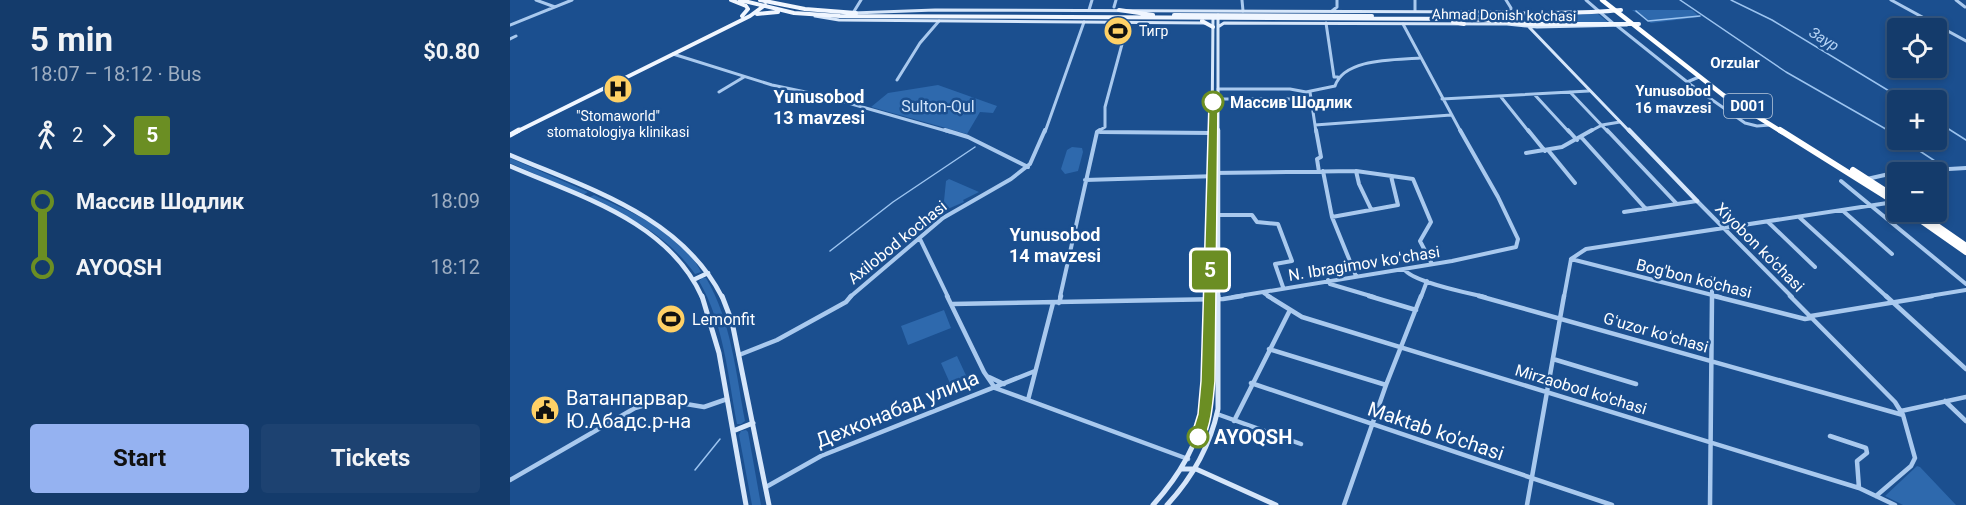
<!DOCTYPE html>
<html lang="en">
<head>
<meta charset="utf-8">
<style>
  :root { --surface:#143b6b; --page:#1d4271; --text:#f1f3f6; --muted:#9dadc1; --line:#33557e; --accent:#95b2f1 }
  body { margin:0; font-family:Roboto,sans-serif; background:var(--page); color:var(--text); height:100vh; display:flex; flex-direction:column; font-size:22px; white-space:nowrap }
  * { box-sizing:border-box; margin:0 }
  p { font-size:20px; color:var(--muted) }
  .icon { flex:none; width:33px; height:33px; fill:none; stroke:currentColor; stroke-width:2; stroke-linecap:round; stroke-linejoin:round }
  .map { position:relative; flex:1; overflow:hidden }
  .panel { display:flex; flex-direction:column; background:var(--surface); width:510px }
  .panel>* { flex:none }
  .badge { padding:0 12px; border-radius:4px; font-size:21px; line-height:39px }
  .tools { position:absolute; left:1377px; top:18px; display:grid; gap:12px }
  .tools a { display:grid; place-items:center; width:60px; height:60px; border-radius:6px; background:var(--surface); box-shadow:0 3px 9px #0003,0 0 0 2px var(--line); font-size:30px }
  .map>.badge { position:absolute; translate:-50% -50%; box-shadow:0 0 0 3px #fff }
  .legs { display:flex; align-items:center; gap:9px; height:66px; padding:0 30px; font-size:20px }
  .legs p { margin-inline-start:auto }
  .overview { display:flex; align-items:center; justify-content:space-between; height:102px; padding:0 30px }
  h1 { font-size:33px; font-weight:700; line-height:45px }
  .cta { display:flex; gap:12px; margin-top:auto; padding:12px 30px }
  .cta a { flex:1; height:69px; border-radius:6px; background:var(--accent); color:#111; font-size:24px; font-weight:700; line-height:69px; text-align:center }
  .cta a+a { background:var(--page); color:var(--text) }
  ul { padding:0 30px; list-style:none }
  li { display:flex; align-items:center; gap:21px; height:66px; font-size:22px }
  li i { display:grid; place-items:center; width:9px; height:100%; margin:0 8px; background:currentColor }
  li i::after { content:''; width:15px; height:15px; margin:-8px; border:4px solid; border-radius:50%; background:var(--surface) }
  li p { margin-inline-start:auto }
  li:first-child i { background:linear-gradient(#0000 50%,currentColor 0) }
  li:last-child i { background:linear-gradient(currentColor 50%,#0000 0) }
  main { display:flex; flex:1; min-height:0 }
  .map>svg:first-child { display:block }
</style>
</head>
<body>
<main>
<section class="panel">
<div class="overview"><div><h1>5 min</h1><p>18:07 – 18:12 · Bus</p></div><b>$0.80</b></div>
<div class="legs"><svg class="icon" aria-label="walk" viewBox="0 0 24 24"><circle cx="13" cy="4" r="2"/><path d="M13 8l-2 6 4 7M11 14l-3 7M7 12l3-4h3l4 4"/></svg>2<svg class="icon" aria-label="forward" viewBox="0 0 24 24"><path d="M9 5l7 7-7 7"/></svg><b class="badge" style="background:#6b8e23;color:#fff">5</b></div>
<ul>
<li><i style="color:#6b8e23"></i><b>Массив Шодлик</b><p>18:09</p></li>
<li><i style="color:#6b8e23"></i><b>AYOQSH</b><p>18:12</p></li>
</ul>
<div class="cta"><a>Start</a><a>Tickets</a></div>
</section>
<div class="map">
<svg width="1456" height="505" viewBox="0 0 1456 505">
  <rect width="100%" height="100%" fill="#1b4f8f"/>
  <path fill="#2e69ad" d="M 1122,10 L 1182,10 L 1190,17 L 1141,23 Z
    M 1010,13 L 1025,14 L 1027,17 L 1052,17 L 1051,13 L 1088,14 L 1099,23 L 1015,23 Z
    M 428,85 L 487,106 L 483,113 L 470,112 L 457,134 L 361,107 L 378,93 Z
    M 562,147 L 572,148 L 573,152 L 568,171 L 555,174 L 551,169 L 557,150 Z
    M 0,158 L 78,192 L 73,195 L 0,163 Z
    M 439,179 L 469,192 L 453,200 L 454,202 L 433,211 L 436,181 Z
    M 84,195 C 123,213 171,232 191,272 L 185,274 C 156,234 122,218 78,198 Z
    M 192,278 L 196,278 C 221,320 226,373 235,421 L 231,424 L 227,424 C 218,376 214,324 189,281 Z
    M 434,310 L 441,328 L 398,345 L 391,326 Z
    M 447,356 L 460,384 L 443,390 L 431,363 Z
    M 236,430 L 238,432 L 251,505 L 242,505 L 229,435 L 231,431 Z
    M 1407,466 L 1410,467 L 1446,505 L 1393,505 L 1375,496 Z"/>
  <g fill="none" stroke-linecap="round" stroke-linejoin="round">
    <path stroke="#9cc4f0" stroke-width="1.5" d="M 1170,0 L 1276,72 L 1388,136
      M 1221,0 L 1262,20 L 1394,100
      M 1126,11 L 1138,21 L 1190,16
      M 1426,121 L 1456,140
      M 1393,140 L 1428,163
      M 320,251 L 383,202 L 465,147
      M 185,470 L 210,439"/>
    <path stroke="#a9c9ee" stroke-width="3" d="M 26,0 L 45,7
      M 732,0 L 733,11
      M 905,0 L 905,11
      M 996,0 L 1001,8 L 1000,13
      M 1076,0 L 1105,25
      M 1381,0 L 1456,41
      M 1446,0 L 1455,7
      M 604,7 L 606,0
      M 579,10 L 582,0
      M 822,11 L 827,7 L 827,0
      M 343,13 L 351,0
      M 816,23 L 824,77 L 828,77
      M 893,24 L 951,132
      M 0,25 L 62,0
      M 1106,25 L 1181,85 L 1235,123 L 1247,126 L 1260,125
      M 0,39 L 6,36
      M 163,54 L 262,85 L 310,95 L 440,132
      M 387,80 L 410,43 L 429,21
      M 1177,82 L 1189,77
      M 708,89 L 780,89 L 796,92 L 825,86 C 834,58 885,60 910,58
      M 209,92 L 234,77
      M 800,92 L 805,125 L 941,115
      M 1060,92 L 1098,132
      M 1024,94 L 1059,132
      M 991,97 L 1019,132
      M 708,99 L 781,99
      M 932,99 L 1079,91
      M 805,125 L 806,132
      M 535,132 L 574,22
      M 587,132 L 595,127 L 595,107 L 618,22
      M 1079,132 L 1092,125 L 1110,122"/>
    <path stroke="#a9c9ee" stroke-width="4" d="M 435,130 L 458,137 L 518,167
      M 806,130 L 811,157 L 807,159 L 809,172
      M 1018,130 L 1035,151
      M 1058,130 L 1067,140
      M 1097,130 L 1167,204
      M 590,132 L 702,133
      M 1071,137 L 1136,209
      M 1038,150 L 1065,183
      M 1016,153 L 1052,147 L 1082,130
      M 813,171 L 822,217 L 846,276
      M 846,171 L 849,184 L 861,209
      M 702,173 L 846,171 L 903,179 L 921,222 L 910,241 L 922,264
      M 1357,179 L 1388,172 L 1456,168
      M 575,180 L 708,176
      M 1331,181 L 1456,284
      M 1332,210 L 1382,254
      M 1114,212 L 1187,201 L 1282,297
      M 708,215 L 742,215 L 747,222 L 768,224 L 782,261 L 765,264 L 773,287
      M 822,217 L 888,205 L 881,176
      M 1289,217 L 1377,297
      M 1258,222 L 1305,267
      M 410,239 L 438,297
      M 1061,259 L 1076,249 L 1384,202
      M 1061,259 L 1210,297
      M 894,269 C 902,282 958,293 975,297
      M 818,280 L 820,284 L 864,297
      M 754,293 L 760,297
      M 340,297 L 433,218 L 501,179 L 520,164 L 535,130
      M 550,297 L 587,132 L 590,130
      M 723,297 L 942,261 L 1006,247 L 1008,239 L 988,197 L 950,130
      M 911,297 L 917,281
      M 1054,297 L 1061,259
      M 1202,297 L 1202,278
      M 1413,297 L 1456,290"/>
    <path stroke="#a9c9ee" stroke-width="4.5" d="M 437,296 L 474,372 L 485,388
      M 758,296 L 792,317 L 1349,488 L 1385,505
      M 859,296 L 906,310
      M 969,296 L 1393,415
      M 1204,296 L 1295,319 L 1301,318
      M 1280,296 L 1385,402 L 1393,415 L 1405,458 L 1401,466 L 1366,496
      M 1376,296 L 1456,369
      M 549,303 L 551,296
      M 442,304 L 713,299 L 732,296
      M 1301,316 L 1422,296
      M 759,349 L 876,385
      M 229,355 L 267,340 L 336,302 L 341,296
      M 1043,359 L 1126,384
      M 479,377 L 494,384
      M 741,383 L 1102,505
      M 485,388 L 678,459
      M 518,400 L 543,303
      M 1435,401 L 1456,421
      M 1391,411 L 1456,397
      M 707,414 L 791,444
      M 724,421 L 779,312
      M 1320,436 L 1356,448 L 1357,453 L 1347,461 L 1349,488
      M 0,480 L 125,408 L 152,400 L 194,407 L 217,399
      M 256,487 L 311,456 L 525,371
      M 834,505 L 876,385 L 911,296
      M 1017,505 L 1054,296
      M 1200,505 L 1202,296"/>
    <path stroke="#d6e6fa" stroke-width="3" d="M 343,13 L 425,10 L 1003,12
      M 708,15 L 708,132
      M 305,16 L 329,20 L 695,23
      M 1018,26 L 1120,132
      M 708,27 L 714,23 L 997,24 L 1027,27 L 1117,25
      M 702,132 L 703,16"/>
    <path stroke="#d6e6fa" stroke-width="4.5" d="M 708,130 L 708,297
      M 1119,130 L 1187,201
      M 0,155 C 79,189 171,216 212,297
      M 0,166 C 71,197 158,221 192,297
      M 183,280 L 198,273
      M 699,297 L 702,130"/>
    <path stroke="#d6e6fa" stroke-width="5" d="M 192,296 L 209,353 L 236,505
      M 212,296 L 222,322 L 259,505
      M 223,431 L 243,423
      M 672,469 L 686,469 L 766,505
      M 643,505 C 670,475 688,444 696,404 L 699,296
      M 657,505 C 683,477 700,446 708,409 L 708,296"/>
    <path stroke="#f0f6ff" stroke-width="4" d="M 221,0 L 236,6
      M 230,0 L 284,13 L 330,16 L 959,19 L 1020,24 L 1129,24
      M 250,0 L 295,9 L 346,13
      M 609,10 L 643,15
      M 247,14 L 268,12
      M 664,15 L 862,16
      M 232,16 L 238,9 L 236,6
      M 970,16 C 1017,11 1064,15 1111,10
      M 692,21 L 703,27
      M 943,22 L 954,24
      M 6,132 L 240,16 L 255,5"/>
    <path stroke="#f0f6ff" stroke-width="5" d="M 0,135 L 9,130"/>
    <path stroke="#fff" stroke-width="4.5" d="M 1092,0 L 1213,95 L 1272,132"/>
    <path stroke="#fff" stroke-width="6" d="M 1270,130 L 1388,204
      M 1343,170 L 1388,199
      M 1399,212 L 1456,252
      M 1407,212 L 1456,246"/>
  </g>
  <path fill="#6b8e23" stroke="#fff" stroke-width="1.5" d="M 703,99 L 708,102 L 705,381 C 703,401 702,423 693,441 L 688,443 L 683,441 L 681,437 L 688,414 L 691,381 L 699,102 Z"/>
  <defs>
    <g id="stadium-disc" transform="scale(1.5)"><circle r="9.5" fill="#ffd166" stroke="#1b4f8f"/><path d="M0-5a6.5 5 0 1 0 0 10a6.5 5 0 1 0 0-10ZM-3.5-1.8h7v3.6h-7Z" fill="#111"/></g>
    <g id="hospital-disc" transform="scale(1.5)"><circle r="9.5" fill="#ffd166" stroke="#1b4f8f"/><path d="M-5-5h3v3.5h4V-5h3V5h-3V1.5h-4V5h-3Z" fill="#111"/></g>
    <g id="civic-disc" transform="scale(1.5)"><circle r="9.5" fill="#ffd166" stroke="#1b4f8f"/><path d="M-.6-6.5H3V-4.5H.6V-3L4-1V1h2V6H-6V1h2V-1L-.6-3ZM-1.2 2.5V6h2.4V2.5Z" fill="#111"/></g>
  </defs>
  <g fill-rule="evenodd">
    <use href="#stadium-disc" x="608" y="31"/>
    <use href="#hospital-disc" x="108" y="89"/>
    <use href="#stadium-disc" x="161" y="319"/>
    <use href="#civic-disc" x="35" y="410"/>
  </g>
  <g fill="#fff" stroke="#6b8e23" stroke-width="3">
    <circle cx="703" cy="102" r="10"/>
    <circle cx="688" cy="437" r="10"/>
  </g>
  <g text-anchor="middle" stroke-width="5" stroke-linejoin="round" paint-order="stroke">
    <g font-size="14" fill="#fff" stroke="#1b4f8f">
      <text transform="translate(994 15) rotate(1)" y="5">Ahmad Donish ko'chasi</text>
    </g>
    <g font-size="14" fill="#fff" stroke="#1b4f8f" text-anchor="start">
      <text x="629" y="36">Тигр</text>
      <text x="108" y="121" text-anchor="middle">"Stomaworld"<tspan x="108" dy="16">stomatologiya klinikasi</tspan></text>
    </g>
    <g font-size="15" font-style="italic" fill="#b5d3f5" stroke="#1b4f8f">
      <text transform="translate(1314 39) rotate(31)" y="5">Заур</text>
    </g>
    <g font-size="15" font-weight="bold" fill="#fff" stroke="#1b4f8f">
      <text x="1225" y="68">Orzular</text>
      <text x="1163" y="96">Yunusobod<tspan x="1163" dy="17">16 mavzesi</tspan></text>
    </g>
    <rect fill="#1b4f8f" stroke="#bbcadd" stroke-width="1.5" x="1214" y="94" width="48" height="24" rx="4.5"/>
    <g font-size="15" font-weight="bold" fill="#fff">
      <text x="1238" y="111">D001</text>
    </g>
    <g font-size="16" font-weight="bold" fill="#fff" stroke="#1b4f8f" text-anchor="start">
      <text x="720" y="108">Массив Шодлик</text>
    </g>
    <g font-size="16" fill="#cfe3fa" stroke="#1b4f8f">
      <text x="428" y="112">Sulton-Qul</text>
    </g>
    <g font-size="16" fill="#fff" stroke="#1b4f8f">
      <text transform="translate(387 242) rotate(-39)" y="6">Axilobod kochasi</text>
      <text transform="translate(1250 247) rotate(45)" y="6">Xiyobon ko'chasi</text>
      <text transform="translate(854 263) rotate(-9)" y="6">N. Ibragimov koʻchasi</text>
      <text transform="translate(1184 278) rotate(14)" y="6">Bog'bon ko'chasi</text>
      <text transform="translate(1146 332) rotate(16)" y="6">Gʻuzor koʻchasi</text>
      <text transform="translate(1071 389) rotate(17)" y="6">Mirzaobod ko'chasi</text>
    </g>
    <g font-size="16" fill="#fff" stroke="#1b4f8f" text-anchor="start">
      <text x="182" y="325">Lemonfit</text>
    </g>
    <g font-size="18" font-weight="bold" fill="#fff" stroke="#1b4f8f">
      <text x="309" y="103">Yunusobod<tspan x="309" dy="21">13 mavzesi</tspan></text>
      <text x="545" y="241">Yunusobod<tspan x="545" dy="21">14 mavzesi</tspan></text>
    </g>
    <g font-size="20" fill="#fff" stroke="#1b4f8f" text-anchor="start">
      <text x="56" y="405">Ватанпарвар<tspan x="56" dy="23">Ю.Абадс.р-на</tspan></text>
    </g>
    <g font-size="20" fill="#fff" stroke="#1b4f8f">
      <text transform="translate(387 409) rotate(-22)" y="7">Дехконабад улица</text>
      <text transform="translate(926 431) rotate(19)" y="7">Maktab ko'chasi</text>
    </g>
    <g font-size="20" font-weight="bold" fill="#fff" stroke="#1b4f8f" text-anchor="start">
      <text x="704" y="444">AYOQSH</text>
    </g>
  </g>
</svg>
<div class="tools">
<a><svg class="icon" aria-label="locate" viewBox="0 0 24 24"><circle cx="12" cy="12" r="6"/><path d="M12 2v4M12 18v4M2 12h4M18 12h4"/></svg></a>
<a>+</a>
<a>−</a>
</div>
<b class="badge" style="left:700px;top:270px;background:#6b8e23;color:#fff">5</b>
</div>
</main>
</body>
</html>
